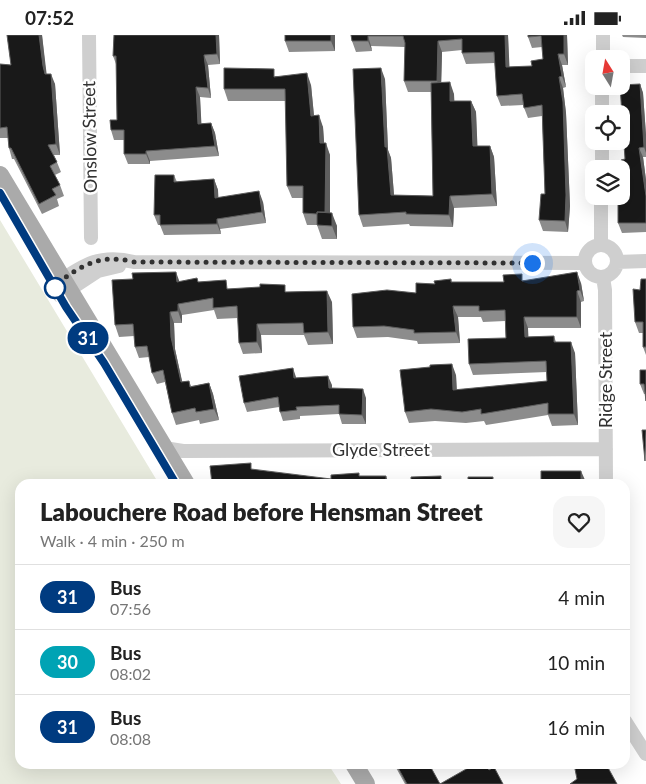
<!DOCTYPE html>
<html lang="en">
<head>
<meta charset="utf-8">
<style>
  :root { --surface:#fff; --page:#f6f6f6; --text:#222; --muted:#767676; --line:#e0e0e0 }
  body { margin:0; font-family:Lato,sans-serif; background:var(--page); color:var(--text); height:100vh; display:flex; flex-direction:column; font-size:19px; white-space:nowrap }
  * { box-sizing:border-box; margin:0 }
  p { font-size:16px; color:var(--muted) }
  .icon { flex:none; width:28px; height:28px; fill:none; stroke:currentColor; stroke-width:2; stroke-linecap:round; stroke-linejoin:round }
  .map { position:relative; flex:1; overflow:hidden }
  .sheet { position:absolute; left:15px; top:444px; width:615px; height:290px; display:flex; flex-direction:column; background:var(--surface); border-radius:15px; box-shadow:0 5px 20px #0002 }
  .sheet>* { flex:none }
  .badge { padding:0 10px; border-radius:16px; font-size:18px; line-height:32px }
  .needle { width:32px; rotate:349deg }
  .fabs { position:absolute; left:585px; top:15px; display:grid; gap:10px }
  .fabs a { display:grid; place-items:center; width:45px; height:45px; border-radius:10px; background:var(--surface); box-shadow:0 5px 20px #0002; font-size:25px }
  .you { position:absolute; width:25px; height:25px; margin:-12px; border:4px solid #fff; border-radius:50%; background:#1a73e8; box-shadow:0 0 0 8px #1a73e833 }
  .map>.badge { position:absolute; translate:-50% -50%; box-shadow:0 0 0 2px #fff }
  .round { display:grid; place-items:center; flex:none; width:52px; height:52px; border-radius:15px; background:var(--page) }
  .overview { display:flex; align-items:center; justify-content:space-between; height:85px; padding:0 25px }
  h1 { font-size:24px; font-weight:800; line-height:38px }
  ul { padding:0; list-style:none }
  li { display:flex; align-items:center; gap:15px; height:65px; padding:0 25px; border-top:1px solid var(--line) }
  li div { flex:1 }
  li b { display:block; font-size:19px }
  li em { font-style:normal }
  li .badge { min-width:55px; font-weight:700; text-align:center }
  .status { display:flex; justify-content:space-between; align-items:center; height:35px; padding:0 25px; background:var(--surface); direction:ltr }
  .status svg { height:14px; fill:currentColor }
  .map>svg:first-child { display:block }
</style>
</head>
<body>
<div class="status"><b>07:52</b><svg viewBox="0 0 49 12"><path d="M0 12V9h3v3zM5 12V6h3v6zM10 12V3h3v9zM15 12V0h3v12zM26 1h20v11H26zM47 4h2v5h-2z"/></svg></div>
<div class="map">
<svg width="646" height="749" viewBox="0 0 646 749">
  <rect width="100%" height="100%" fill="#fff"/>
  <path fill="#e8ebde" d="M 0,185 L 159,449 L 20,449 L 20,729 L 328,729 L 341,749 L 0,749 Z"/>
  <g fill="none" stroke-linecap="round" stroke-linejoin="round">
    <path stroke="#cfcfcf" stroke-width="14" d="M 89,0 L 91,203
      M 603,0 L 603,24
      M 621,31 L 646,31
      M 602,79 L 602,51
      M 602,134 L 602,106
      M 601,210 L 601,161
      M585 226a16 16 0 1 1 32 0a16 16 0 1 1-32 0Z
      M 617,227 L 646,226
      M 603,242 L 605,255 L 606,449
      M 54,250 C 82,231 99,218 134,227 L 585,228
      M 60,261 L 98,236 L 119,231
      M 159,415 L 164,413 L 183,416 L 606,414
      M 625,686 L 646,719"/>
    <path stroke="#aaa" stroke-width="18" d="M 0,140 L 186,449
      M 354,729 L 366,749"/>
  </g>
  <path fill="#8c8c8c" d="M 7,0 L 42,0 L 46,39 L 55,49 L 60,120 L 54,120 L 61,137 L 55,140 L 60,150 L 64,161 L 57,164 L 59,171 L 42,179 L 14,124 L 12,124 L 9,113 L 8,103 L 0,103 L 0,29 L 11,30 Z
    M 114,0 L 219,0 L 220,29 L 208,30 L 211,63 L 200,62 L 201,89 L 211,88 L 215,98 L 219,121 L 150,126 L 150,129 L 128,129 L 124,119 L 124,105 L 114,105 L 111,95 L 117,85 L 116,29 L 113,21 Z
    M 285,0 L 335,0 L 335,16 L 289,17 L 285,6 Z
    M 351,0 L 508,0 L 509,32 L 532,31 L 543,24 L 542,12 L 532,13 L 528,2 L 567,0 L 568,30 L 562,30 L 566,52 L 563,53 L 566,78 L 570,171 L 568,197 L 543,196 L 539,185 L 545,159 L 542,81 L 528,83 L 523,70 L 501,71 L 497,61 L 495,28 L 466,29 L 462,18 L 462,15 L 442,17 L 441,48 L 454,59 L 454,66 L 471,66 L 476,77 L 477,111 L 490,111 L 494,122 L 497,171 L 454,173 L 453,192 L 410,191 L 409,189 L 363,192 L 359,180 L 385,44 L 388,115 L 391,123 L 394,160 L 433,161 L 431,57 L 408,57 L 404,46 L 405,12 L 371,11 L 372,16 L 356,17 L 352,6 Z
    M 622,0 L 646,0 L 646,3 L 623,2 Z
    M 276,41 L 311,50 L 314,80 L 323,92 L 324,108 L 330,120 L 330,178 L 337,191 L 337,204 L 322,204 L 317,190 L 307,190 L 303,178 L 303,163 L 292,163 L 287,151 L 286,66 L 228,66 L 224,54 Z
    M 640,49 L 643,58 L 646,100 L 646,122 L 643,122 L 646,145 L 646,197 L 622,198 L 618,188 L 626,162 L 625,124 Z
    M 174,140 L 177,147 L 214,144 L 218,155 L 218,162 L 263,167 L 266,188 L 220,194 L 221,199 L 164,200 L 160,190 L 158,190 L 154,180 Z
    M 133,244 L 198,247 L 229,254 L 288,257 L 332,267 L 333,309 L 308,310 L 304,300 L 261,300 L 262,318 L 243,319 L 239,308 L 238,283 L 217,284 L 214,275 L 182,280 L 182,288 L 174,288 L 175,314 L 182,347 L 189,346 L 191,351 L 209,348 L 213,359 L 219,385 L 200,389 L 199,385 L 176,390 L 172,378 L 165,347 L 157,349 L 152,338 L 149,322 L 139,323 L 135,312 L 134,301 L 119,302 L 115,290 Z
    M 451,244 L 452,247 L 504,247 L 524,245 L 581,248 L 584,266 L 581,267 L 581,293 L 528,293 L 528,302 L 554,301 L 556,307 L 575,318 L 578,390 L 552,391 L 548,380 L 486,390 L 484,386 L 466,388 L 435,386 L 409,388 L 405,377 L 456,340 L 457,355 L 547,346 L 547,337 L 473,340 L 469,329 L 506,303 L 505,286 L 483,287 L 481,282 L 458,282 L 460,308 L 418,309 L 417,306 L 388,302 L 357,303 L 353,292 L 416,258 L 435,249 Z
    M 646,244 L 646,320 L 643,312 L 643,298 L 639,298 L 635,287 Z
    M 646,335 L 645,359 L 644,359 L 640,349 Z
    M 296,343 L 332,350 L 332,353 L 366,363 L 366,389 L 342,389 L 339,379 L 300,381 L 300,384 L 283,386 L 280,377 L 279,372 L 247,377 L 244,368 Z
    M 394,729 L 429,729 L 440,749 L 489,735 L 503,749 L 405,749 Z"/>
  <path fill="#5e5e5e" d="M 39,0 L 42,0 L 47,42 L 49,50 L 43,31 Z
    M 216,0 L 219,0 L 220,29 L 217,19 Z
    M 331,0 L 335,0 L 335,16 L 331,6 Z
    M 505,0 L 508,0 L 510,43 L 506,32 Z
    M 564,0 L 567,0 L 568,30 L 564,19 Z
    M 368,1 L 371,11 L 372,16 L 368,6 Z
    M 438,6 L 442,17 L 441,57 L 437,46 Z
    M 558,19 L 562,30 L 566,52 L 562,41 Z
    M 204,20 L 208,30 L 211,63 L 208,53 Z
    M 381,33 L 385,44 L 388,115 L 391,123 L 395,172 L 391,160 L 385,112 Z
    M 307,38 L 311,50 L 315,92 L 311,81 Z
    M 51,39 L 55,49 L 60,120 L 56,109 Z
    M 559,42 L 563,53 L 566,78 L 570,171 L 568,197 L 565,186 Z
    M 450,47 L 454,59 L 455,78 L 450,66 Z
    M 640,49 L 643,58 L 646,100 L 646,118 L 644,112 Z
    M 196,52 L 200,62 L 202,99 L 198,89 Z
    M 471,66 L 476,77 L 478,123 L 473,111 Z
    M 319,80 L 323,92 L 325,120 L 320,108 Z
    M 211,88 L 215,98 L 219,121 L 215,111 Z
    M 326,108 L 330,120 L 330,190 L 325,179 Z
    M 490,111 L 494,122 L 497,171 L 492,159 Z
    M 639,113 L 643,122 L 646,145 L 646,161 Z
    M 146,116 L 150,126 L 150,129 L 146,119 Z
    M 214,144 L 218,155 L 219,173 L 215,163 Z
    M 259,156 L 263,167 L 266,188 L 262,177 Z
    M 450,161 L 454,173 L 453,192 L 449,180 Z
    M 332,178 L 337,191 L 337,204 L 332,191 Z
    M 217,184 L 220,194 L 221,199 L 217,189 Z
    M 176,237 L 180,248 L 177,247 Z
    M 577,237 L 581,248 L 584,266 L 580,255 Z
    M 327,256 L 332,267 L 333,309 L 328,297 Z
    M 577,256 L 581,267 L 581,293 L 577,282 Z
    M 178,269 L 182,280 L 182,288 L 178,276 Z
    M 453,271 L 458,282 L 460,308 L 456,297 Z
    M 170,277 L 174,288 L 175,314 L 185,359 L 181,347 L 171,302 Z
    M 524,282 L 528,293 L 529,313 L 525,302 Z
    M 257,289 L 261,300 L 262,318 L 257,307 Z
    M 571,307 L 575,318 L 578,390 L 574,379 Z
    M 452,329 L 456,340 L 457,366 L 453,355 Z
    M 293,333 L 296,342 L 297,352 L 294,343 Z
    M 328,341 L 332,350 L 332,362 L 329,353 Z
    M 209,348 L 213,359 L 219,385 L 214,374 Z
    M 363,354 L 366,363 L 366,389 L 362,380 Z
    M 581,436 L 585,445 L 585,449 L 581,449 Z
    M 386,441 L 389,449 L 386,449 Z"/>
  <path fill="#191919" stroke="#5e5e5e" d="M 7,0 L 39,0 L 43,31 L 45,39 L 51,39 L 56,109 L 48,110 L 57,127 L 50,131 L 60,150 L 52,154 L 56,160 L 39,169 L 11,113 L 9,113 L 7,92 L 0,93 L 0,29 L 11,30 Z
    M 114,0 L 216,0 L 217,19 L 204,20 L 208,53 L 196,52 L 198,89 L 211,88 L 215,111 L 146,116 L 146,119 L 124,119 L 124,95 L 111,95 L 110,85 L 117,85 L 116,21 L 113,21 Z
    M 285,0 L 331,0 L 331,6 L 285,6 Z
    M 351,0 L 505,0 L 506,32 L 532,31 L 531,26 L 543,24 L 541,1 L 528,2 L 528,0 L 564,0 L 564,19 L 558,19 L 562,41 L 559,42 L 563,67 L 566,160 L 565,186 L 539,185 L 541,159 L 545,159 L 542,70 L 524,73 L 522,59 L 497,61 L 494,17 L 462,18 L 462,4 L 438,6 L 437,46 L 404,46 L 405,8 L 403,1 L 368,1 L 368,6 L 352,6 Z
    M 224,33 L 274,34 L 274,42 L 307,38 L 311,81 L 319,80 L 320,108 L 326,108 L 325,177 L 317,177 L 317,179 L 303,178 L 303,151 L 287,151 L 285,54 L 224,54 Z
    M 381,33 L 385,112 L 387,112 L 391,160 L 433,161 L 431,48 L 450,47 L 450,66 L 471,66 L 473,111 L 490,111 L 492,159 L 450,161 L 449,180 L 406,179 L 406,177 L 359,180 L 353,34 Z
    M 640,49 L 644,112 L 639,113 L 646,161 L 646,188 L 618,188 L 618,162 L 626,162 L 621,125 L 625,124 L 620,51 L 621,51 L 621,50 Z
    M 155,140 L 174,140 L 174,147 L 214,144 L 215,163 L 259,156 L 262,177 L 217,184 L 217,189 L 160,190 L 160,180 L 154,180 Z
    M 317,177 L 332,178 L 332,191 L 317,190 Z
    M 176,237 L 177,247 L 197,243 L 198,247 L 226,245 L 227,254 L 260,252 L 260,249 L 285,250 L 285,257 L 327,256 L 328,297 L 304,298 L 303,288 L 257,289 L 257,307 L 239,308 L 237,271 L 213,273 L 213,263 L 178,269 L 178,276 L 170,277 L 171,302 L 181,347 L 189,346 L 190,352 L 209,348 L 214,374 L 196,377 L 195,373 L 172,378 L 163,335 L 152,338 L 147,311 L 135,312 L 133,289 L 115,290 L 112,245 L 133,244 L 132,238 Z
    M 577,237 L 580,255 L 577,256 L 577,282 L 524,282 L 525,302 L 554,301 L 554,307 L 571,307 L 574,379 L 548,379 L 548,368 L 481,379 L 481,374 L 462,377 L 431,374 L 405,377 L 400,335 L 430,332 L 430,330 L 452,329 L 453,355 L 547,346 L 546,326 L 469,329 L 468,304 L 506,303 L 505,275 L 479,276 L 479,271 L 453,271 L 456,297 L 414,298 L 414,295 L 384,291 L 353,292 L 352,259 L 387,255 L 416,258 L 416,248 L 435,249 L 434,246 L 451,244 L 451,247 L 504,247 L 503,240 L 522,239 L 522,246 Z
    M 641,244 L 646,244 L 646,312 L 643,312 L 643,287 L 635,287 L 633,254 L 640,255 Z
    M 293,333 L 294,343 L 328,341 L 329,353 L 363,354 L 362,380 L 339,379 L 339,370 L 296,372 L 297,375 L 280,377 L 278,362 L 244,368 L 239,341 Z
    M 640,335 L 646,335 L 646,366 L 644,349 L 640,349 Z
    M 642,395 L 646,395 L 645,426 Z
    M 251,428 L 251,434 L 331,444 L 331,440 L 359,438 L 359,441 L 386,441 L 386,449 L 212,449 L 210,431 Z
    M 541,436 L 581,436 L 581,449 L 541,449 Z
    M 441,441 L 441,449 L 411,449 L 411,442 Z
    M 468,442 L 493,442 L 493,449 L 468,449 Z
    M 396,729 L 429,729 L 440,749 L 475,729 L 485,729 L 489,735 L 494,732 L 503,749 L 407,749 Z
    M 574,729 L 597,729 L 598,732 L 603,729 L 606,729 L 617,749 L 570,749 L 577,744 Z"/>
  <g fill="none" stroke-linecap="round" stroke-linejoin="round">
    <g stroke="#fff" stroke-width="11">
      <path id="line" d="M 0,158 L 66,272 L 104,328 L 176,449"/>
    </g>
    <use href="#line" stroke="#003b80" stroke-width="8"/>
    <path stroke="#323232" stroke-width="5" stroke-dasharray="0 9" d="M 55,253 L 54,250 C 82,231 99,218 134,227 L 532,228"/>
  </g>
  <circle fill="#fff" stroke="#003b80" stroke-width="2.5" cx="55" cy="253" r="10"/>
  <g text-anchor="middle" stroke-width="5" stroke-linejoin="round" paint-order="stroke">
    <g font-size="18" fill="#323232" stroke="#fff">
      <text transform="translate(90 102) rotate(-91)" y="6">Onslow Street</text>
      <text transform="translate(606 345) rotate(-90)" y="6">Ridge Street</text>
      <text x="381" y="421">Glyde Street</text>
    </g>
  </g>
</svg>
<div class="fabs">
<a><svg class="needle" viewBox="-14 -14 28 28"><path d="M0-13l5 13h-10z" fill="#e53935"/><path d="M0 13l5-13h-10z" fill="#767676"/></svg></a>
<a><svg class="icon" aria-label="locate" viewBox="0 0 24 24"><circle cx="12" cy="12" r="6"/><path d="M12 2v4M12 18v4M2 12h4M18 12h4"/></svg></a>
<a><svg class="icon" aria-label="layers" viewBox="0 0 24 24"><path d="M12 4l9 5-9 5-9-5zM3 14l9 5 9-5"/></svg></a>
</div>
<div class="you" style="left:532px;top:228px"></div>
<b class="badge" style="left:88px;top:303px;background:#003b80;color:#fff">31</b>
<section class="sheet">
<div class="overview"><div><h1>Labouchere Road before Hensman Street</h1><p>Walk · 4 min · 250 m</p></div><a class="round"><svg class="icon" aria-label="heart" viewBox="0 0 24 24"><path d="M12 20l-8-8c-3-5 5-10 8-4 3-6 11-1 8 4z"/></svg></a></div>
<ul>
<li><span class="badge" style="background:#003b80;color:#fff">31</span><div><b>Bus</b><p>07:56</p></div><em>4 min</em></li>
<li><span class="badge" style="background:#00a3b4;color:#fff">30</span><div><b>Bus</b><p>08:02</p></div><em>10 min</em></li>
<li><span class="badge" style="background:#003b80;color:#fff">31</span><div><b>Bus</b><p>08:08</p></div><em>16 min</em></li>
</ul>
</section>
</div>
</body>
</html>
